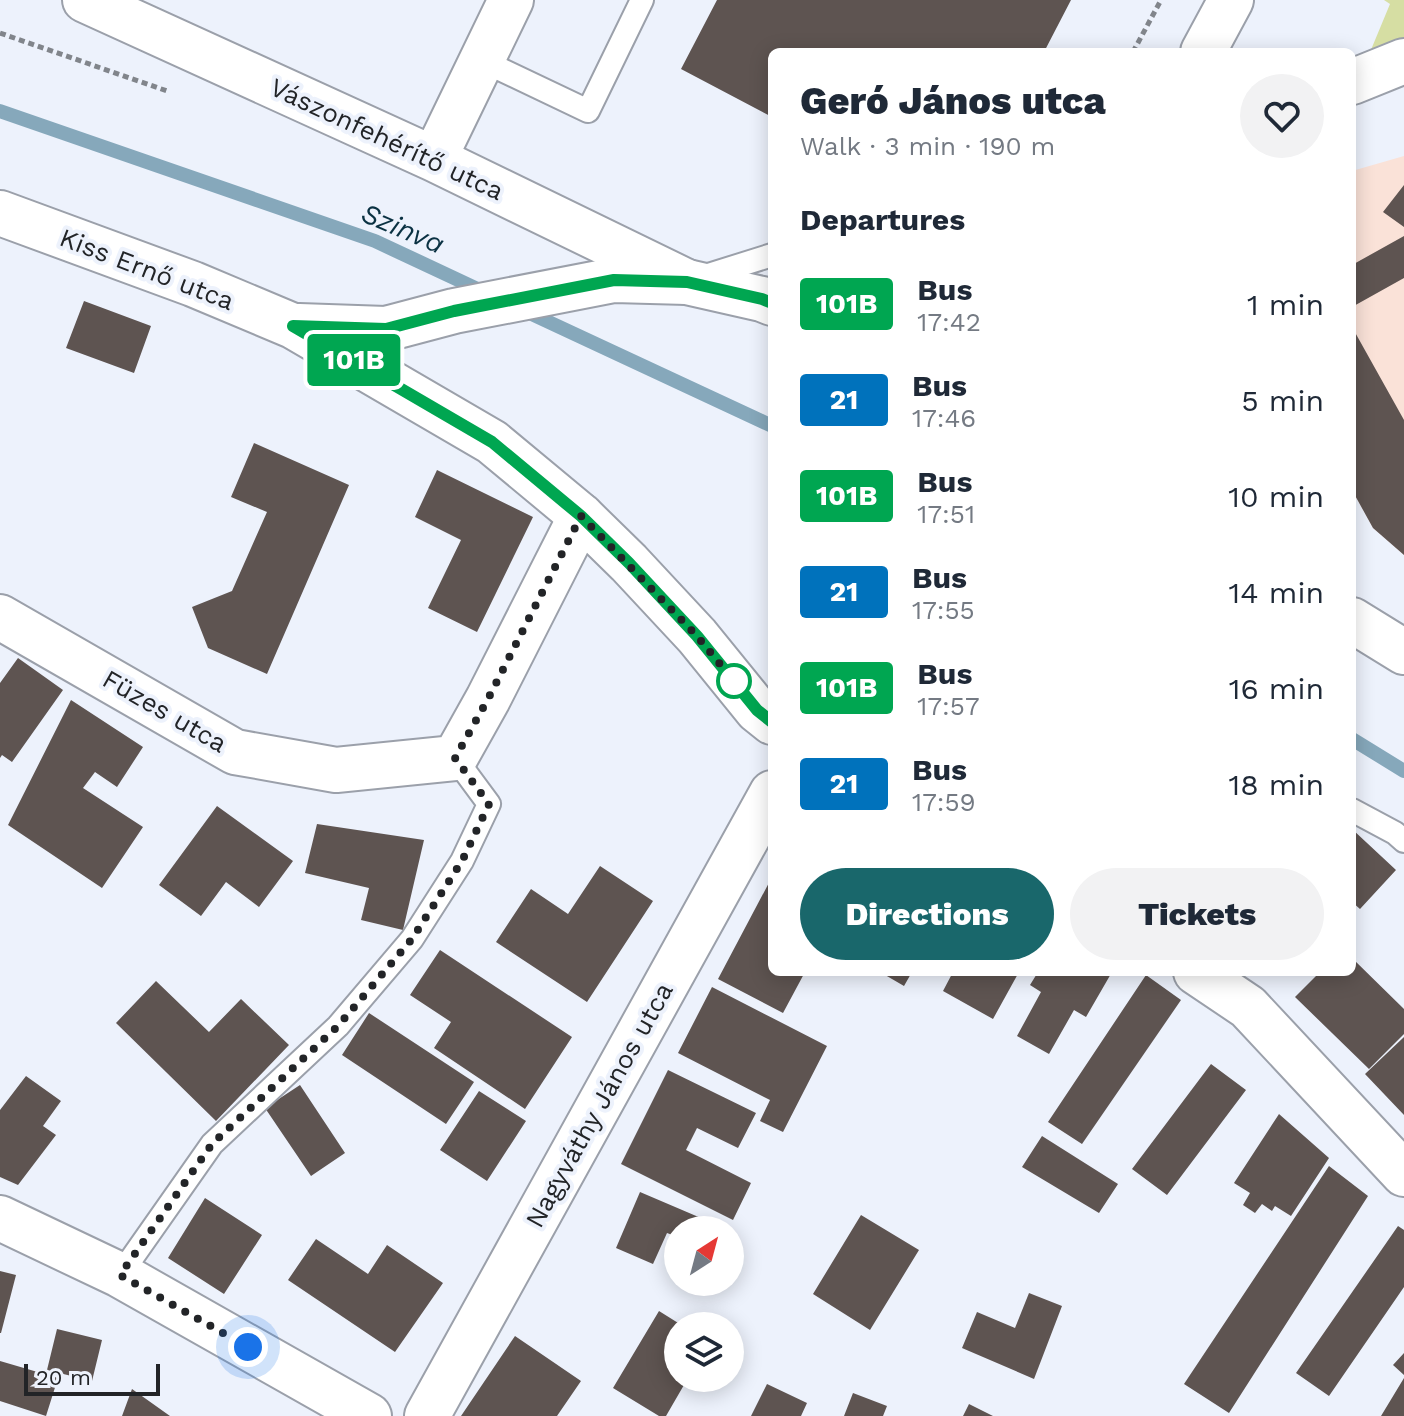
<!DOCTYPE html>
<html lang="en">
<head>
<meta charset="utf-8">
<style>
  :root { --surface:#fff; --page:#f2f2f3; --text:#1f2937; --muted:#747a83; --accent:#19676b }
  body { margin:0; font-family:"Work Sans",sans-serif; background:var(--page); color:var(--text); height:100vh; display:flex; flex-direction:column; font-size:30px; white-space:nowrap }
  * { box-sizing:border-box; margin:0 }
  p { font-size:26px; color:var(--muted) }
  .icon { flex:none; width:44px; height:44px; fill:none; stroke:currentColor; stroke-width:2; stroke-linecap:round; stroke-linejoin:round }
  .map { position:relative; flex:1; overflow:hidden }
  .side { position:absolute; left:768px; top:48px; width:588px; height:928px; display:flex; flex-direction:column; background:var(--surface); border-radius:12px; box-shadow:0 4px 20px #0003 }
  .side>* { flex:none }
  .badge { padding:0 16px; border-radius:6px; font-size:28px; line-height:52px }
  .needle { width:52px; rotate:36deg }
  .controls { position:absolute; left:664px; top:1216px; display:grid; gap:16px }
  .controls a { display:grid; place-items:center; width:80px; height:80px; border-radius:50%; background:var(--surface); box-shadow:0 4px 20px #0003; font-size:40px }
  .scale { position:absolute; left:24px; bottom:20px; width:136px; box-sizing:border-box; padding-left:8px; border:4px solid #222427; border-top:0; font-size:22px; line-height:28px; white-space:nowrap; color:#222427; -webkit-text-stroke:6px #edf2fc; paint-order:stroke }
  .you { position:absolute; width:40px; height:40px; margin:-20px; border:6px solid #fff; border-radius:50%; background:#1a73e8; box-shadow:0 0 0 12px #1a73e833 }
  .map>.badge { position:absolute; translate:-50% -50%; box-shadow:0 0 0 4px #fff }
  h2 { padding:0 32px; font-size:30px; line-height:72px }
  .round { display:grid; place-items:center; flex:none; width:84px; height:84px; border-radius:42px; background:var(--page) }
  .head { display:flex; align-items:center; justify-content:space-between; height:136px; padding:0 32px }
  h1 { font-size:38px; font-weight:800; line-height:60px }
  .action { display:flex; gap:16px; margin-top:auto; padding:16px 32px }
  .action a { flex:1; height:92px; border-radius:48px; background:var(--accent); color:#fff; font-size:32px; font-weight:800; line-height:92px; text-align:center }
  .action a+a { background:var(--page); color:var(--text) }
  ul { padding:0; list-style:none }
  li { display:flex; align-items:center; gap:24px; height:96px; padding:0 32px }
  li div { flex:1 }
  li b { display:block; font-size:30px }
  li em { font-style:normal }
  li .badge { min-width:88px; font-weight:700; text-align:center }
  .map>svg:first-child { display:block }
</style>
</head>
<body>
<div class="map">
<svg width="1404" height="1416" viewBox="0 0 1404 1416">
  <rect width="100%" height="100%" fill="#edf2fc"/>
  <path fill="#fae2d8" d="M 1404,156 L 1404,555 L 1373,528 L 1352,490 L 1352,171 Z"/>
  <path fill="#d6dea3" d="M 1384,0 L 1404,0 L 1404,40 L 1368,57 L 1390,4 Z"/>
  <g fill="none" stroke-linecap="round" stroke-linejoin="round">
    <path stroke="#86a8bb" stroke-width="14" d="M 0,111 L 375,241 L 486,293
      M 523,310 L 772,426
      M 1352,739 L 1404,771"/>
  </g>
  <path fill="#5e5451" d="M 717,0 L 1071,0 L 1044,52 L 772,52 L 772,117 L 681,69 Z
    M 1404,185 L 1404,227 L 1383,212 Z
    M 1404,236 L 1404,278 L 1352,307 L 1352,265 Z
    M 84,301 L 151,326 L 134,373 L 66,348 Z
    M 1352,327 L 1404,420 L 1404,555 L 1373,528 L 1352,490 Z
    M 254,443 L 349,485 L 267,674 L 208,648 L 192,607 L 232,591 L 267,512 L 231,497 Z
    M 437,470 L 533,517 L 477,632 L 428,608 L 461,540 L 415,517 Z
    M 18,658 L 63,690 L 12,762 L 2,755 L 0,758 L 0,683 Z
    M 71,700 L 143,747 L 117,787 L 95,772 L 83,788 L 143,827 L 102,888 L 8,825 Z
    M 217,806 L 293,861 L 259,907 L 226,882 L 201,916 L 159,885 Z
    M 317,824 L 424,840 L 403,930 L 361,920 L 369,888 L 305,873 Z
    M 1352,829 L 1396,870 L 1360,909 L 1352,902 Z
    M 600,866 L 653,901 L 587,1002 L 496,942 L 531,889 L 568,914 Z
    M 772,877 L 772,972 L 805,972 L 783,1013 L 718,979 Z
    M 440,950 L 572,1037 L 525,1109 L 434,1048 L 451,1022 L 410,995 Z
    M 1352,958 L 1404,1009 L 1404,1034 L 1369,1069 L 1295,997 L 1320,972 L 1352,972 Z
    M 880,972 L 912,972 L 904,986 Z
    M 953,972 L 1019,972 L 993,1019 L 943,991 Z
    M 1038,972 L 1112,972 L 1086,1017 L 1074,1010 L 1049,1054 L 1017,1036 L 1041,992 L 1030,985 Z
    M 1146,975 L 1181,1000 L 1082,1144 L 1048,1122 Z
    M 156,981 L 209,1032 L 241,999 L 289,1045 L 216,1121 L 116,1023 Z
    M 712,987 L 827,1046 L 783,1132 L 760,1121 L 770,1100 L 678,1053 Z
    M 369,1013 L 474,1082 L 446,1124 L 342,1055 Z
    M 1404,1037 L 1404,1115 L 1365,1074 Z
    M 1211,1064 L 1246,1090 L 1167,1195 L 1132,1169 Z
    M 668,1070 L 756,1113 L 738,1148 L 697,1128 L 686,1150 L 751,1183 L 733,1220 L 621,1164 Z
    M 26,1076 L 61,1101 L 43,1126 L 56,1135 L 18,1185 L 0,1177 L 0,1110 Z
    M 300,1085 L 345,1153 L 311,1176 L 265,1108 Z
    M 479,1091 L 526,1121 L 487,1181 L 440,1150 Z
    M 1279,1114 L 1329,1158 L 1291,1216 L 1275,1206 L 1272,1211 L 1262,1204 L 1255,1213 L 1243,1205 L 1250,1193 L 1234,1183 Z
    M 1042,1136 L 1118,1184 L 1099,1213 L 1022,1167 Z
    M 1329,1166 L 1368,1196 L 1229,1413 L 1184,1384 Z
    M 640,1192 L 729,1230 L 678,1230 L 678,1237 L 667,1233 L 653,1264 L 616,1248 Z
    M 205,1198 L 262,1235 L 224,1294 L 168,1258 Z
    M 861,1215 L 919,1250 L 870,1330 L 813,1294 Z
    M 1398,1226 L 1404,1230 L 1404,1287 L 1329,1396 L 1296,1373 Z
    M 316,1239 L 368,1274 L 387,1245 L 443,1283 L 395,1352 L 288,1280 Z
    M 0,1271 L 16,1275 L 1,1333 L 0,1333 Z
    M 1029,1293 L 1062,1306 L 1034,1379 L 962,1348 L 977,1312 L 1015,1328 Z
    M 659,1311 L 683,1326 L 678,1326 L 678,1378 L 688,1378 L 666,1416 L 659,1416 L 613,1388 Z
    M 57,1329 L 102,1340 L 92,1381 L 47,1370 Z
    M 515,1336 L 581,1381 L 557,1416 L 461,1416 Z
    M 1404,1353 L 1404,1375 L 1393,1365 Z
    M 0,1361 L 58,1378 L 46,1416 L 0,1401 Z
    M 1404,1378 L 1404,1416 L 1381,1416 Z
    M 767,1384 L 807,1403 L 801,1416 L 751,1416 Z
    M 132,1389 L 170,1416 L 122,1416 Z
    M 853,1393 L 887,1406 L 883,1416 L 844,1416 Z
    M 969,1404 L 993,1416 L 963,1416 Z"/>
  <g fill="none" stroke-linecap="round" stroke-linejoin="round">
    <g stroke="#9ba0aa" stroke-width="26">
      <path id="lane" d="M 483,61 L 588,111 L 642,0
        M 699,278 L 772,255
        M 1352,810 L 1395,833 L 1404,841
        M 120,1275 L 212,1144 L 338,1026 L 412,939 L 462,861 L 489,804 L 455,758"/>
    </g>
    <g stroke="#9ba0aa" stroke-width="48">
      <path id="street" d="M 85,0 L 434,159 L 687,282
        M 1352,82 L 1404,61
        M 434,159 L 511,0
        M 0,617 L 235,752 L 336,770 L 455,758 L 488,699 L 581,516
        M 0,1218 L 120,1275 L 369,1416
        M 427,1416 L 772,793"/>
    </g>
    <g stroke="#9ba0aa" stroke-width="48">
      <path id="secondary" d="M 1203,52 L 1231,0
        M 0,213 L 193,284 L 293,326 L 492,442 L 581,516 L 629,563 L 697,636 L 757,710 L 772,722
        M 299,326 L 386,329 L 454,311 L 614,280 L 687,282 L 762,299 L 772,303
        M 1352,620 L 1404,652
        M 1196,972 L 1248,1007 L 1404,1174"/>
    </g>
    <path stroke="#81858b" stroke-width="5" stroke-dasharray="6 4" stroke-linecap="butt" d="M 0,33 L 170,92
      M 1133,52 L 1161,0"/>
    <use href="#lane" stroke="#fff" stroke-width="22"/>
    <use href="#street" stroke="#fff" stroke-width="44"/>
    <use href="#secondary" stroke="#fff" stroke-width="44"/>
  </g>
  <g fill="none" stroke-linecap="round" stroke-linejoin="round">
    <g stroke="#fff" stroke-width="18">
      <path id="line" d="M 772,303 L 762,299 L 687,282 L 614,280 L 454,311 L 386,329 L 293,326 L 492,442 L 581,516 L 629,563 L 697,636 L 757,710 L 772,722"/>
    </g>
    <use href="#line" stroke="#00a651" stroke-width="12"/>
    <path stroke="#222427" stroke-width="8" stroke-dasharray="0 14.4" d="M 248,1347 L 120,1275 L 212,1144 L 338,1026 L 412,939 L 462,861 L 489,804 L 455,758 L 488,699 L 581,516 L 697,636 L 734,681"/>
  </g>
  <circle fill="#fff" stroke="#00a651" stroke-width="4" cx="734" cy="681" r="16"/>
  <g text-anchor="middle" stroke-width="8" stroke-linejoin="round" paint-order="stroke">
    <g font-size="26" fill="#222427" stroke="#edf2fc">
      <text transform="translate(387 139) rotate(25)" y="9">Vászonfehérítő utca</text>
      <text transform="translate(147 269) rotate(21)" y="9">Kiss Ernő utca</text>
      <text transform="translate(165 711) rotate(30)" y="9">Füzes utca</text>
      <text transform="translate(599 1105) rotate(-61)" y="9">Nagyváthy János utca</text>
    </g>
    <g font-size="28" font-style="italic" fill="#0a3142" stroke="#edf2fc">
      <text transform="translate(403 228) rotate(23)" y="10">Szinva</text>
    </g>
  </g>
</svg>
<div class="controls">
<a><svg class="needle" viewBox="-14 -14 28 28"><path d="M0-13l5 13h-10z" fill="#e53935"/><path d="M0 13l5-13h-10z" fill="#747a83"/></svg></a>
<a><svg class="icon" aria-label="layers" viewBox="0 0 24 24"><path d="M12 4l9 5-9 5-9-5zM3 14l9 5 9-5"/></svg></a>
</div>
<div class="scale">20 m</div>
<div class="you" style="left:248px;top:1347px"></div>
<b class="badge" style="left:354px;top:360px;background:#00a651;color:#fff">101B</b>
<section class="side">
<div class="head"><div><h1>Geró János utca</h1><p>Walk · 3 min · 190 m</p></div><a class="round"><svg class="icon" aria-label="heart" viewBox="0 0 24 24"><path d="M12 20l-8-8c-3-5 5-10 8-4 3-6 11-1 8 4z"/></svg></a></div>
<h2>Departures</h2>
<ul>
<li><span class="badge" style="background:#00a651;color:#fff">101B</span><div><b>Bus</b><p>17:42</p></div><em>1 min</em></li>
<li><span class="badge" style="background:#0072bc;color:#fff">21</span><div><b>Bus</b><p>17:46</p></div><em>5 min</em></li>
<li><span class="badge" style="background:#00a651;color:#fff">101B</span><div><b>Bus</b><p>17:51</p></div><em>10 min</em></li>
<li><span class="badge" style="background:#0072bc;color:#fff">21</span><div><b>Bus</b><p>17:55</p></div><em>14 min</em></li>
<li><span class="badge" style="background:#00a651;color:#fff">101B</span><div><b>Bus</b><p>17:57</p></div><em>16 min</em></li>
<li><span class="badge" style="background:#0072bc;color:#fff">21</span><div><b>Bus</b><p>17:59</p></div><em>18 min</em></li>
</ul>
<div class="action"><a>Directions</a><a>Tickets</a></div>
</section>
</div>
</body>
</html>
